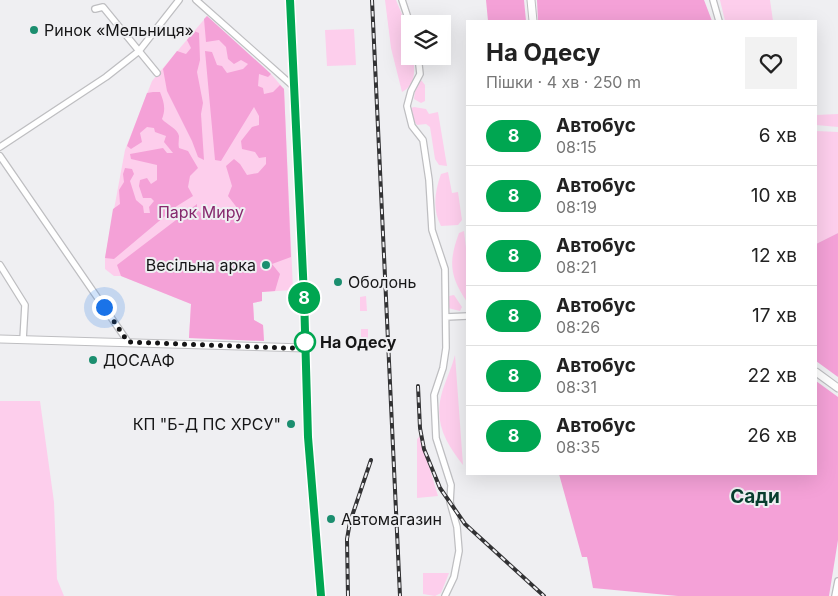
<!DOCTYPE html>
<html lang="uk">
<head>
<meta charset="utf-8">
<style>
  :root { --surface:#fff; --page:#f2f2f2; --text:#222; --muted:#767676; --line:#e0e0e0 }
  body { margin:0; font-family:Inter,sans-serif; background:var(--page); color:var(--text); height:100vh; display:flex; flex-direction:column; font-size:19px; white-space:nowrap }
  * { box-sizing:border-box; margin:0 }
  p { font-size:16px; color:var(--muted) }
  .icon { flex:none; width:28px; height:28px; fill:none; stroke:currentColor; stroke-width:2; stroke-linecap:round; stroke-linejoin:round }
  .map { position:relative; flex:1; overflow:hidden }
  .panel { position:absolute; left:466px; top:20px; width:351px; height:455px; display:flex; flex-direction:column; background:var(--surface); border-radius:0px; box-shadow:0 5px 20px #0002 }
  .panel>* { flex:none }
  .badge { padding:0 10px; border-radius:16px; font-size:18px; line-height:32px }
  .buttons { position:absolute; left:401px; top:15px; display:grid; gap:10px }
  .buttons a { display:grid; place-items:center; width:50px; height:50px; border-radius:0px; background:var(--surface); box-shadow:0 5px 20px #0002; font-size:25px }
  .you { position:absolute; width:25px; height:25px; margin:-12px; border:4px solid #fff; border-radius:50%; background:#1a73e8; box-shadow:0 0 0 8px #1a73e833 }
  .map>.badge { position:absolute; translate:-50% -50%; box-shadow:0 0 0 2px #fff }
  .round { display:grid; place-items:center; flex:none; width:52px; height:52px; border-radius:0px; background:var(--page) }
  .headline { display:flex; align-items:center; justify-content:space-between; height:85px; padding:0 20px }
  h1 { font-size:24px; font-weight:700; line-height:38px }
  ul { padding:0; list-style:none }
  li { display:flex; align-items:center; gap:15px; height:60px; padding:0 20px; border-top:1px solid var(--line) }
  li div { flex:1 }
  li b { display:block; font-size:19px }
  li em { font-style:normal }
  li .badge { min-width:55px; font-weight:700; text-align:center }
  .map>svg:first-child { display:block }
</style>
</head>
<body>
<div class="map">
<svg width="838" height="596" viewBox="0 0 838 596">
  <rect width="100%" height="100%" fill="#efeff2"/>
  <path fill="#fdceec" d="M 385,0 L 396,0 L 408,29 L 410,56 L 413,56 C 415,70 416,85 402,92 L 391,48 Z
    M 720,0 L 770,0 L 773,21 L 725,21 Z
    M 207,16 L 271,74 L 284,89 L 293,290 L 262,292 L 262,301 L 253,303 L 254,320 L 263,325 L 264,341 L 189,338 L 191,304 L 121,276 L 114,276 L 105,269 L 105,258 L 125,150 L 152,81 Z
    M 354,29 L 356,65 L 327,66 L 325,30 Z
    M 421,80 L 425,85 L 425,101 L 421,103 L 414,99 L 415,91 Z
    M 414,107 L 426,109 L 429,114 L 438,112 L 447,166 L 439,165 L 435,159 L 430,127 L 426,124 L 417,125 C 413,120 410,114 411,108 Z
    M 838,114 L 838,127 L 816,125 L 816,115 Z
    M 816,131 L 838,132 L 838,233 L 816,244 Z
    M 448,172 L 452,193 L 458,192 L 462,220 L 458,225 L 441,226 C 432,210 435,190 441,174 Z
    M 464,231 L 468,265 L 467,302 C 450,276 448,263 459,233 Z
    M 454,295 L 462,307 L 460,311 L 448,308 L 449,296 Z
    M 366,296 L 367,311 L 360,311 L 360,297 Z
    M 361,329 L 368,329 L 368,343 L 361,343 Z
    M 455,355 L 463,465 C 444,441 433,420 443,389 C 447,377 452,367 455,355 Z
    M 0,401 L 40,401 L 54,502 L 57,579 L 64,596 L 0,596 Z
    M 420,436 L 438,496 L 417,498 L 417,439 Z
    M 423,573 L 449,573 L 441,593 L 435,596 L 423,594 Z"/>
  <path fill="#f4a1d7" d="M 486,0 L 524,0 L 526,21 L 488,21 Z
    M 537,0 L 704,0 L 712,21 L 538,21 Z
    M 207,16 L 271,74 L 268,77 L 259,74 L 258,86 L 263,88 L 264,94 L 273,92 L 280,85 L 284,89 L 291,257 L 272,264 L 280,274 L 275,291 L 262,292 L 262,301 L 253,303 L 254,320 L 263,325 L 264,341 L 189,338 L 191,304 L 121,276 L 117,265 L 197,204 L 197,210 L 209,219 L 220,219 L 225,215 L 225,208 L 234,215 L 241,213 L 228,196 L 232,186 L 226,166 L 234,159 L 240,164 L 247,175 L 258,173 L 266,164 L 266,157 L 259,158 L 255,152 L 242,149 L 241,141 L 252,127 L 259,125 L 259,116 L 254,107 L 221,161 L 215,160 L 205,51 L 212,52 L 217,65 L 222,66 L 227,73 L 243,69 L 248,64 L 241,60 L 234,64 L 228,59 L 226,47 L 219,40 L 206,42 L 204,19 Z
    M 194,31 L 199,33 L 200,60 L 197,72 L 203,103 L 201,114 L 204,160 L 198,157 L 192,141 L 167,91 L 163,69 L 177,51 L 186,54 L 191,48 L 187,40 Z
    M 153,92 L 160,92 C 164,102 166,109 162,119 C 166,124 178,129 179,136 C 179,140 178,144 179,148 L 188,151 L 198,168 L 190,176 L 188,187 L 193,196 L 177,206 L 114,259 L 105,258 L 113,209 L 120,204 L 119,190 L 124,182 L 123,174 L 125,168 L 132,169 L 134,174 L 130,181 L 136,200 L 143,206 L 144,213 L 150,213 L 149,207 L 154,201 L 151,198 L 143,198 L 139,186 L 140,180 L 147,178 L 151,184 L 157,180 L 157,165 L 131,159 L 130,154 L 163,148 L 167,153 L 173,153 L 164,142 L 166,136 L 155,132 L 154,128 L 147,127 L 140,133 L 142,142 L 131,149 L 127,146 L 147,93 Z
    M 838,233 L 838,377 L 816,361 L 816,244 Z
    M 816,381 L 838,397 L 838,540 L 829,596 L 678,596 L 593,588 L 587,557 L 582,557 L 559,474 L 816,474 Z"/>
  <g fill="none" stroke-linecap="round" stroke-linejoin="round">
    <g stroke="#bebec1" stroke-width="8">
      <path id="minor" d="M 196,0 L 294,87
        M 402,0 L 410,24
        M 713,0 L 719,21
        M 95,9 L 103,7 L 157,73
        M 418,56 L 420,74 L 411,91 L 407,106 L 412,126 L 423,140 L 429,180 L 432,230 L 445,269 L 446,348 L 443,368 L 434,395 L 436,438 L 451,485 L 450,502 L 457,527 L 459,551 L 454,577 L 445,596
        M 0,147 L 106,77 L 139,51 L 179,0
        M 0,156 L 128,342
        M 0,265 L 25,305 L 23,340
        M 446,317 L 468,316
        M 835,596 L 838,581"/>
    </g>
    <g stroke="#bebec1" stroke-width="9">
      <path id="tertiary" d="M 531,0 L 533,21
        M 0,339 L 305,348
        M 816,372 L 838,388"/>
    </g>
    <g stroke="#bebec1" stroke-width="10">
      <path id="secondary" d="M 290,0 L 304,297 L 308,437 L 321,596"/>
    </g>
    <use href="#minor" stroke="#fff" stroke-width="5.5"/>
    <use href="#tertiary" stroke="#fff" stroke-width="7"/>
    <use href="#secondary" stroke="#f6e9fc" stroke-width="8"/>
    <g stroke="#323234" stroke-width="4">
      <path id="rail" d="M 372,0 L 400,596
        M 418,386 L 420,428 L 424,449 L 440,488 L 465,524 L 544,596
        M 348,596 L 347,539 L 350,522 L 371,460"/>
    </g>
    <use href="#rail" stroke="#efeff2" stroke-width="2" stroke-dasharray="5.5" stroke-linecap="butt"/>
  </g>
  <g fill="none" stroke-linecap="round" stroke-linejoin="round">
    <g stroke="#fff" stroke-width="11">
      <path id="line" d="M 290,0 L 304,296 L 308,437 L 321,596"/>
    </g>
    <use href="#line" stroke="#00a651" stroke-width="8"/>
    <path stroke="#161617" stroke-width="5" stroke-dasharray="0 9" d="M 104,307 L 128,342 L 286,348 L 305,348 L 305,342"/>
  </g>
  <g fill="#1b8e6f" stroke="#efeff2" stroke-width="2">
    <circle cx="34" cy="30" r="5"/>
    <circle cx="266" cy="265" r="5"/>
    <circle cx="338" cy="282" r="5"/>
    <circle cx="93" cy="360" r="5"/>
    <circle cx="291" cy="424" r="5"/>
    <circle cx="331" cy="519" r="5"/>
  </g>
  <circle fill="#fff" stroke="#00a651" stroke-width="2.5" cx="305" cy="342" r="10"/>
  <g text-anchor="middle" stroke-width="4" stroke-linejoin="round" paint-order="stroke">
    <g font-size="16" fill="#161617" stroke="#efeff2" text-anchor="start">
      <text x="44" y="36">Ринок «Мельниця»</text>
      <text x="256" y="271" text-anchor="end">Весільна арка</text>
      <text x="348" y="288">Оболонь</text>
      <text x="103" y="366">ДОСААФ</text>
      <text x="281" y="430" text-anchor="end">КП "Б-Д ПС ХРСУ"</text>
      <text x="341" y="525">Автомагазин</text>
    </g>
    <g font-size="16" fill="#86296d" stroke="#efeff2">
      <text x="201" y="218">Парк Миру</text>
    </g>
    <g font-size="16" font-weight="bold" fill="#161617" stroke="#efeff2" text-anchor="start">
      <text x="320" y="348">На Одесу</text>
    </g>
    <g font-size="19" font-weight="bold" fill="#083e2f" stroke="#efeff2">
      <text x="755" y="503">Сади</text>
    </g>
  </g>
</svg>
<div class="buttons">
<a><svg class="icon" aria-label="layers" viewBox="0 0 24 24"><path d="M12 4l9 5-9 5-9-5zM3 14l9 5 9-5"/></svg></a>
</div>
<div class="you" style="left:104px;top:307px"></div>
<b class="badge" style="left:304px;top:298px;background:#00a651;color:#fff">8</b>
<section class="panel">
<div class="headline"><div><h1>На Одесу</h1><p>Пішки · 4 хв · 250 m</p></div><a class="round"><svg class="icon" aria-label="heart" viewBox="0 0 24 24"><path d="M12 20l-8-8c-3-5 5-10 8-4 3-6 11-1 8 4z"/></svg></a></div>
<ul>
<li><span class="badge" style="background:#00a651;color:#fff">8</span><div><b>Автобус</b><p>08:15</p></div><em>6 хв</em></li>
<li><span class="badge" style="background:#00a651;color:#fff">8</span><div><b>Автобус</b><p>08:19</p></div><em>10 хв</em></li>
<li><span class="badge" style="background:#00a651;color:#fff">8</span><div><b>Автобус</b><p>08:21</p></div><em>12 хв</em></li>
<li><span class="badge" style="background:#00a651;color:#fff">8</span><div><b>Автобус</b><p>08:26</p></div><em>17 хв</em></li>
<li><span class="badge" style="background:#00a651;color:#fff">8</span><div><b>Автобус</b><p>08:31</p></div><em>22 хв</em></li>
<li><span class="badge" style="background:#00a651;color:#fff">8</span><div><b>Автобус</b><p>08:35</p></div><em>26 хв</em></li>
</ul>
</section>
</div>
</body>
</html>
